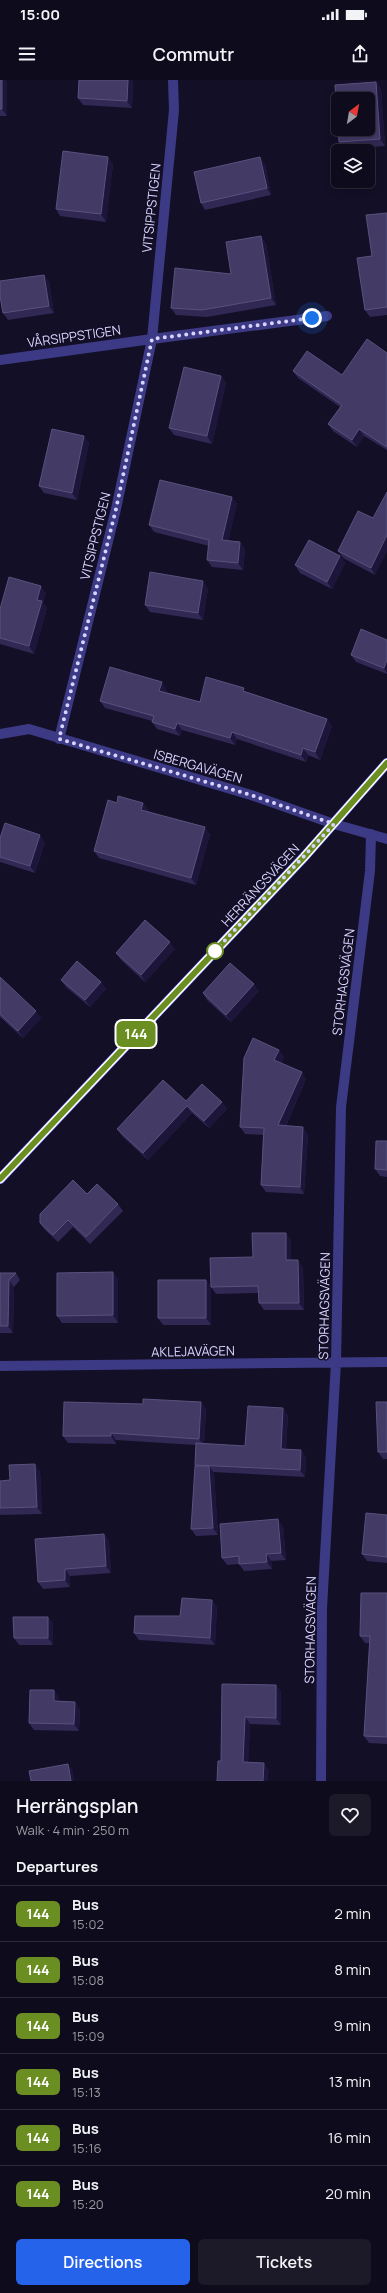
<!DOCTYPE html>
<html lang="en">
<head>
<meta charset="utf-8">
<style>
  :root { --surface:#0e0b1c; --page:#1c1929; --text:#f1f3f6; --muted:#9b9ba3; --line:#2e2b3b; --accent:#2563eb }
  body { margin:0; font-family:Manrope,sans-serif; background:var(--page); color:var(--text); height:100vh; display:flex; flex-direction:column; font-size:15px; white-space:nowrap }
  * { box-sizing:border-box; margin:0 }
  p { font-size:13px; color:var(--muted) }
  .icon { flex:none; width:22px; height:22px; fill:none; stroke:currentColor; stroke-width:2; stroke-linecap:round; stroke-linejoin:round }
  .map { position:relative; height:1701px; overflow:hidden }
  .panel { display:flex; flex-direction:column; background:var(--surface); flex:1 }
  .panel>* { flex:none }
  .badge { padding:0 8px; border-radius:6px; font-size:14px; line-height:26px }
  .needle { width:26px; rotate:31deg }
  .fabs { position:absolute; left:331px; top:12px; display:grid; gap:8px }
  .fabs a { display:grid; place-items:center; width:44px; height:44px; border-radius:6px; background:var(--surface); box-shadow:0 2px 10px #0003,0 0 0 1px var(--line); font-size:20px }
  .you { position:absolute; width:20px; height:20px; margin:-10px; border:3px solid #fff; border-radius:50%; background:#1a73e8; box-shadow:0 0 0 6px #1a73e833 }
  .map>.badge { position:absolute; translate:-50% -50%; box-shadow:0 0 0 2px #fff }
  h2 { padding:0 16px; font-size:15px; line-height:36px }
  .round { display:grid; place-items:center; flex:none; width:42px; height:42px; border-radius:6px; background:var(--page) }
  .overview { display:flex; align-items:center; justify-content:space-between; height:68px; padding:0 16px }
  h1 { font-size:19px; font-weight:600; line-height:30px }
  .cta { display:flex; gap:8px; margin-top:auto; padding:8px 16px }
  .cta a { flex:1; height:46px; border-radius:6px; background:var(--accent); color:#fff; font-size:16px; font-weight:600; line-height:46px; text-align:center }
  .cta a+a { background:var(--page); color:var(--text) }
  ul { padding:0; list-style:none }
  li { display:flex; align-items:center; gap:12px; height:56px; padding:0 16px; border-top:1px solid var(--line) }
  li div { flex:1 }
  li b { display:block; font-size:15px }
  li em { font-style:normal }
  li .badge { min-width:44px; font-weight:700; text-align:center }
  .status { display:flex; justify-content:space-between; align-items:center; height:28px; padding:0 20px; background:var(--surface); direction:ltr }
  .status svg { height:11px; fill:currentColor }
  header { display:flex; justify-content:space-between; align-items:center; height:52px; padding:0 16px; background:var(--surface); font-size:18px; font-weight:600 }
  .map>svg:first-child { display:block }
</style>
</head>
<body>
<div class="status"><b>15:00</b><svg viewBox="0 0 49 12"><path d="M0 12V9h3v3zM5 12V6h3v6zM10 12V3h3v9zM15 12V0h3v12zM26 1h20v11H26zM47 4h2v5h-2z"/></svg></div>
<header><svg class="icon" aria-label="menu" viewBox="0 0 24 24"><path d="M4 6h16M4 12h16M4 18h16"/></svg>Commutr<svg class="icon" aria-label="share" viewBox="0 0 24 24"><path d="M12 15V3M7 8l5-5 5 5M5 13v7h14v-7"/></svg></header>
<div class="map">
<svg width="387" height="1701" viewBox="0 0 387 1701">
  <rect width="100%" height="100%" fill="#130f26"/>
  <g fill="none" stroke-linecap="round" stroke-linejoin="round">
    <path stroke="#3d3a85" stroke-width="10" d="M 152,259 L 327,236"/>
    <path stroke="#3d3a85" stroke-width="10" d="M 0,280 L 152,259
      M 0,654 L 29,649 L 251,715 L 334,744 L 387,759
      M 59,659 L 116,429 L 152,259 L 174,30 L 173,0
      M 0,1286 L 387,1282
      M 321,1701 L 322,1528 L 336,1282 L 341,1027 L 370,791 L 371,754"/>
    <path stroke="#6f6bff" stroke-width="10" d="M 0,1099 L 304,777 L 387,683"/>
  </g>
  <path fill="#312854" d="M 0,0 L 7,36 L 0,36 Z
    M 79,0 L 133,0 L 132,28 L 83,25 L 78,18 Z
    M 376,2 L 381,9 L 385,66 L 344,69 L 339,62 Z
    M 113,84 L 106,142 L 60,136 L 56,129 Z
    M 265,84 L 271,115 L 205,130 L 201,123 Z
    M 387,133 L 387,235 L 370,237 L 365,230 L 372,176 Z
    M 266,163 L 276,225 L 207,237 L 176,235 L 171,228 L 231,194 Z
    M 44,195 L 49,202 L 54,233 L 8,240 L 3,233 Z
    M 387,273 L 387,370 L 364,356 L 357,367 L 333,351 L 328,344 L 340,327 L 298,298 L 293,291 L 342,295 Z
    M 221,296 L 226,303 L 212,364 L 174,355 L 169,348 Z
    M 84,356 L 89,363 L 77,420 L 44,413 L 39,406 Z
    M 232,417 L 237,424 L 228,461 L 245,469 L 243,490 L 212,487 L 207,480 L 209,466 L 154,452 L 149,445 Z
    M 373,438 L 375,495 L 343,478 L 338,471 Z
    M 340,476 L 345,483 L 332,509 L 300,493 L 295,485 Z
    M 208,508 L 203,540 L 150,532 L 145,525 Z
    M 46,513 L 43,523 L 47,528 L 34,574 L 0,564 L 0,529 Z
    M 387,560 L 387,594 L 356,582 L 351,575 Z
    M 167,610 L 166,612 L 200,622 L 247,612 L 327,639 L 332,646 L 320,680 L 308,675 L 306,682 L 237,659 L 235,665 L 182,650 L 180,656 L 157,649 L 152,642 L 152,641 L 105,628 L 100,621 Z
    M 117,723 L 143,723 L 148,730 L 148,731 L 210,754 L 196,805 L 99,778 L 94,771 Z
    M 0,758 L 45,762 L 35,793 L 0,782 Z
    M 175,869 L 145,902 L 121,880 L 116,873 Z
    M 0,897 L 41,938 L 23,958 L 0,937 Z
    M 61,900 L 101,902 L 106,909 L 90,927 L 66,907 Z
    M 259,911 L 231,942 L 207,920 L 203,913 Z
    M 279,970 L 284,977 L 281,983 L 306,999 L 286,1046 L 308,1054 L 304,1114 L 266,1112 L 261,1105 L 263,1055 L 245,1054 L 240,1047 Z
    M 186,1021 L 222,1022 L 227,1029 L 209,1048 L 192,1033 L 148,1080 L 122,1056 L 117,1049 Z
    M 387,1061 L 387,1097 L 380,1096 L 375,1089 Z
    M 87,1114 L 118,1124 L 123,1131 L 90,1164 L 73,1147 L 58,1162 L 45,1150 L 40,1143 Z
    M 291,1160 L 291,1180 L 303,1187 L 304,1230 L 264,1230 L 259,1223 L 259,1213 L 216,1214 L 211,1207 L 253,1177 Z
    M 0,1193 L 16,1193 L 20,1200 L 14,1207 L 13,1253 L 0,1253 Z
    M 118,1199 L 118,1243 L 62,1243 L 57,1236 Z
    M 206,1200 L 211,1207 L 211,1245 L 163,1245 L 158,1238 Z
    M 387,1322 L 387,1379 L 383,1379 L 378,1372 Z
    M 143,1324 L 206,1329 L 204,1364 L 245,1366 L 288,1335 L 286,1369 L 306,1377 L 305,1397 L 213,1392 L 214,1393 L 218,1455 L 196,1456 L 191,1449 L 196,1386 L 195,1385 L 196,1365 L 116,1360 L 116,1364 L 68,1363 L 63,1356 Z
    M 40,1391 L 42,1434 L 0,1435 L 0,1401 L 10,1400 Z
    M 387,1435 L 387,1483 L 367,1481 L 362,1474 Z
    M 283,1446 L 286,1480 L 271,1481 L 272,1489 L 244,1491 L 239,1484 L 227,1485 L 222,1478 Z
    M 104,1454 L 109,1461 L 111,1493 L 70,1496 L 70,1507 L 43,1509 L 38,1502 Z
    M 387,1513 L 387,1664 L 369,1663 L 364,1656 L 370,1563 L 365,1563 L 360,1556 Z
    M 212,1520 L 217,1527 L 215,1565 L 139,1560 L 134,1553 L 180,1536 Z
    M 48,1537 L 53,1544 L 53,1565 L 19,1565 L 14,1558 Z
    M 222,1604 L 276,1605 L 281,1612 L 281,1645 L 250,1644 L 248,1683 L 269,1690 L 221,1681 Z
    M 59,1617 L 59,1621 L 80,1629 L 79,1651 L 34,1650 L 29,1643 Z"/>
  <path fill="#1d163a" d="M 2,0 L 7,0 L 7,36 L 2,29 Z
    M 128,0 L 133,0 L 132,28 L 127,21 Z
    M 376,2 L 381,9 L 385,66 L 380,59 Z
    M 108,77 L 113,84 L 106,142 L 101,134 Z
    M 260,77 L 265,84 L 271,115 L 267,108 Z
    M 261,156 L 266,163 L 276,225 L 271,218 Z
    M 44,195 L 49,202 L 54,233 L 49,226 Z
    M 221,296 L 226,303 L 212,364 L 207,356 Z
    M 359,349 L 364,356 L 357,367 L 352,360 Z
    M 84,356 L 89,363 L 77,420 L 72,413 Z
    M 232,417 L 237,424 L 227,467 L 222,460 Z
    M 387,455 L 387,472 L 375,495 L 371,488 Z
    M 240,462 L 245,469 L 243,490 L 238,483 Z
    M 340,476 L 345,483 L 332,509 L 327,502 Z
    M 203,501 L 208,508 L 203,540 L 198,533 Z
    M 41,506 L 46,513 L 43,523 L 47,528 L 34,574 L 29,566 L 37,520 Z
    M 387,580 L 387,593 L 384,588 Z
    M 162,602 L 167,610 L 164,618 L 159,611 Z
    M 327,639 L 332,646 L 320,680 L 315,672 Z
    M 177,643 L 182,650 L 180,656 L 175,649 Z
    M 232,652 L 237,659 L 235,665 L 230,658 Z
    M 303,668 L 308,675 L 306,682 L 301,675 Z
    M 143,723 L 148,730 L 146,737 L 141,730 Z
    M 205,747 L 210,754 L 196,805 L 191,798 Z
    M 40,755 L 45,762 L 35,793 L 30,786 Z
    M 170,862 L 175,869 L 145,902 L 141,895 Z
    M 101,902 L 106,909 L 90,927 L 85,920 Z
    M 254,904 L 259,911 L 231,942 L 226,935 Z
    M 36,931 L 41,938 L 23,958 L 18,951 Z
    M 279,970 L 284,977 L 279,987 L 274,980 Z
    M 302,992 L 306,999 L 283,1052 L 278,1045 Z
    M 222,1022 L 227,1029 L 209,1048 L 204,1041 Z
    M 187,1026 L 192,1033 L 148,1080 L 143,1073 Z
    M 303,1047 L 308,1054 L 304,1114 L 300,1107 Z
    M 286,1153 L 291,1160 L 291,1187 L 286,1180 Z
    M 298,1180 L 303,1187 L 304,1230 L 299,1223 Z
    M 113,1192 L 118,1199 L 118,1243 L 113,1235 Z
    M 9,1200 L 14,1207 L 13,1253 L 8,1246 Z
    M 206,1200 L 211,1207 L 211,1245 L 206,1238 Z
    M 201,1322 L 206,1329 L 204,1366 L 199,1359 Z
    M 283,1328 L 288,1335 L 286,1376 L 281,1369 Z
    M 111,1353 L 116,1360 L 116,1364 L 111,1356 Z
    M 301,1370 L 306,1377 L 305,1397 L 300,1390 Z
    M 35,1384 L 40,1391 L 42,1434 L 37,1427 Z
    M 209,1386 L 214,1393 L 218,1455 L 213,1448 Z
    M 278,1439 L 283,1446 L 286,1480 L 281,1473 Z
    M 104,1454 L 109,1461 L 111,1493 L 106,1486 Z
    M 266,1474 L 271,1481 L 272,1489 L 267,1482 Z
    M 65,1489 L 70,1496 L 70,1507 L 65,1500 Z
    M 212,1520 L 217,1527 L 215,1565 L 210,1558 Z
    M 48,1537 L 53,1544 L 53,1565 L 48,1558 Z
    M 276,1605 L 281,1612 L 281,1645 L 276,1638 Z
    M 54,1610 L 59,1617 L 59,1628 L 54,1621 Z
    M 75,1622 L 80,1629 L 79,1651 L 74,1644 Z
    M 245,1637 L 250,1644 L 248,1689 L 243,1682 Z
    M 264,1683 L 269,1690 L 268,1701 L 263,1701 Z
    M 68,1684 L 73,1691 L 74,1701 L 71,1701 Z"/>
  <path fill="#433a66" stroke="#5a527e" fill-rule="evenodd" d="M 0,0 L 2,0 L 2,29 L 0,29 Z
    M 79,0 L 128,0 L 127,21 L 78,18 Z
    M 376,2 L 380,59 L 339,62 L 335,5 ZM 338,19 L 368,19 L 368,49 L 338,49 Z
    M 63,71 L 108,77 L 101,134 L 56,129 Z
    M 260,77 L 267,108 L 201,123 L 194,92 Z
    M 387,133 L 387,227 L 365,230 L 357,178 L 372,176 L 366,135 Z
    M 261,156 L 271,218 L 202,230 L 171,228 L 175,188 L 231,194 L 226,162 Z
    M 44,195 L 49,226 L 3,233 L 0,216 L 0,201 Z
    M 367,259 L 387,273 L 387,367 L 359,349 L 352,360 L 328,344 L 342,325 L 293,291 L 307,271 L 342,295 Z
    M 184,287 L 221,296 L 207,356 L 169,348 Z
    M 52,349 L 84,356 L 72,413 L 39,406 Z
    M 160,400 L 232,417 L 222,460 L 240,462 L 238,483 L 207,480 L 209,460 L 149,445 Z
    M 387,412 L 387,455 L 371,488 L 338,471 L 358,431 L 373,438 Z
    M 309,460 L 340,476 L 327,502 L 295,485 Z
    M 150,492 L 203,501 L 198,533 L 145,525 Z
    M 9,497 L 41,506 L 37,520 L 42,521 L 29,566 L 0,558 L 0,529 Z
    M 361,549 L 387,560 L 387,580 L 384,588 L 351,575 Z
    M 110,587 L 162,602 L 159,611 L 200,622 L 206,597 L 244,608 L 243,611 L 327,639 L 315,672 L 303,668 L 301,675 L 232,652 L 230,658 L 177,643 L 175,649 L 152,642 L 154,636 L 100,621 Z
    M 118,716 L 143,723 L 141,730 L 205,747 L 191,798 L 94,771 L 108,720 L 117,723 Z
    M 5,743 L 40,755 L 30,786 L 0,777 L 0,758 Z
    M 145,840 L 170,862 L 141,895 L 116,873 Z
    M 77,881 L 101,902 L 85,920 L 61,900 Z
    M 230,883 L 254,904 L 226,935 L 203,913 Z
    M 0,897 L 36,931 L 18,951 L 0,934 Z
    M 253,958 L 279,970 L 274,980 L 302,992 L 278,1045 L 303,1047 L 300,1107 L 261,1105 L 264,1048 L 240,1047 L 244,978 Z
    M 163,1000 L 186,1021 L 202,1004 L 222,1022 L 204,1041 L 187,1026 L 143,1073 L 117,1049 Z
    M 376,1061 L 387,1061 L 387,1090 L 375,1089 Z
    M 73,1100 L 87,1114 L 97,1104 L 118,1124 L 86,1157 L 68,1140 L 53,1155 L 40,1143 L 40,1134 Z
    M 252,1153 L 286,1153 L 286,1180 L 298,1180 L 299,1223 L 259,1223 L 258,1206 L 211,1207 L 210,1178 L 253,1177 Z
    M 113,1192 L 113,1235 L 57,1236 L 57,1193 Z
    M 0,1193 L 16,1193 L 9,1200 L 8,1246 L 0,1246 Z
    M 158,1200 L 206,1200 L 206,1238 L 158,1238 Z
    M 143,1319 L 201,1322 L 199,1359 L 111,1353 L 111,1356 L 63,1356 L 64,1322 L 143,1324 Z
    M 376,1322 L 387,1322 L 387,1372 L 378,1372 Z
    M 248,1326 L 283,1328 L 281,1369 L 301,1370 L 300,1390 L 195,1385 L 196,1363 L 245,1366 Z
    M 35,1384 L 37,1427 L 0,1428 L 0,1401 L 10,1400 L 9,1385 Z
    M 195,1386 L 209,1386 L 213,1448 L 191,1449 Z
    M 366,1433 L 387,1435 L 387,1477 L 362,1474 Z
    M 278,1439 L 281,1473 L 266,1474 L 267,1482 L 239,1484 L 239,1476 L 222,1478 L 220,1444 Z
    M 104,1454 L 106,1486 L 65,1489 L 65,1500 L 38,1502 L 35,1459 Z
    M 361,1513 L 387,1513 L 387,1657 L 364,1656 L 370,1556 L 360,1556 Z
    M 182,1518 L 212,1520 L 210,1558 L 134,1553 L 135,1536 L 180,1536 Z
    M 13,1537 L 48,1537 L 48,1558 L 14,1558 Z
    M 222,1604 L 276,1605 L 276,1638 L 245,1637 L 243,1682 L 264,1683 L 263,1701 L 217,1701 L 218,1681 L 221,1681 Z
    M 30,1610 L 54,1610 L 54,1621 L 75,1622 L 74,1644 L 29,1643 Z
    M 68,1684 L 71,1701 L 31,1701 L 29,1691 Z"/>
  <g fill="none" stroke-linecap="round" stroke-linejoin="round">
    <g stroke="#fff" stroke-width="9">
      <path id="line" d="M 0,1099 L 304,777 L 387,683"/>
    </g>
    <use href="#line" stroke="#6b8e23" stroke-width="6"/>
    <path stroke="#d9d4ff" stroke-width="4" stroke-dasharray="0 7.2" d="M 215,871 L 334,744 L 251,715 L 59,659 L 116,429 L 152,259 L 312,238"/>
  </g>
  <circle fill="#fff" stroke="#6b8e23" stroke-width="2" cx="215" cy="871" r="8"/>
  <g text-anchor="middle" stroke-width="3" stroke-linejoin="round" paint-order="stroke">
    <g font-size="13" fill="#d9d4ff" stroke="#130f26">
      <text transform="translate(151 128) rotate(-84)" y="5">VITSIPPSTIGEN</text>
      <text transform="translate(74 256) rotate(-8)" y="5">VÅRSIPPSTIGEN</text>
      <text transform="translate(95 456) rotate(-76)" y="5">VITSIPPSTIGEN</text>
      <text transform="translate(198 686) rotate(16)" y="5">ISBERGAVÄGEN</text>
      <text transform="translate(260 805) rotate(-47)" y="5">HERRÄNGSVÄGEN</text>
      <text transform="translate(343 902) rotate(-83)" y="5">STORHAGSVÄGEN</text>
      <text transform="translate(324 1226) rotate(-89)" y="5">STORHAGSVÄGEN</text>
      <text transform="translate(193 1271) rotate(-1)" y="5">AKLEJAVÄGEN</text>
      <text transform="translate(310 1550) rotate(-89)" y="5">STORHAGSVÄGEN</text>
    </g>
  </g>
</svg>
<div class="fabs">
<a><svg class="needle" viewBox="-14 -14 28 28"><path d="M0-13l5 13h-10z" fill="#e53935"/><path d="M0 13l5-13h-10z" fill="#9b9ba3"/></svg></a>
<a><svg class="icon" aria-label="layers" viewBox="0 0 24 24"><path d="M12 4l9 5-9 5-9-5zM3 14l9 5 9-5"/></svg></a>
</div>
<div class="you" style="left:312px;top:238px"></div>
<b class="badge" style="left:136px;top:954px;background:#6b8e23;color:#fff">144</b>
</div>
<section class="panel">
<div class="overview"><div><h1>Herrängsplan</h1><p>Walk · 4 min · 250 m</p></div><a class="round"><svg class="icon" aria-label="heart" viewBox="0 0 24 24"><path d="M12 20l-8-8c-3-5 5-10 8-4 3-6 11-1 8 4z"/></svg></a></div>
<h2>Departures</h2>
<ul>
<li><span class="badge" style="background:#6b8e23;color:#fff">144</span><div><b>Bus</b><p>15:02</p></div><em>2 min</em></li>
<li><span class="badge" style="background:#6b8e23;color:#fff">144</span><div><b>Bus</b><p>15:08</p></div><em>8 min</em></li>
<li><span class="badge" style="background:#6b8e23;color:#fff">144</span><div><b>Bus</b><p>15:09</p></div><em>9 min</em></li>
<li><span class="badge" style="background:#6b8e23;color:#fff">144</span><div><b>Bus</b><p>15:13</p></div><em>13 min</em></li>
<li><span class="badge" style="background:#6b8e23;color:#fff">144</span><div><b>Bus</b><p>15:16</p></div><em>16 min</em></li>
<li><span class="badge" style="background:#6b8e23;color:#fff">144</span><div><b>Bus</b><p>15:20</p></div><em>20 min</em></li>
</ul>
<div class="cta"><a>Directions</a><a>Tickets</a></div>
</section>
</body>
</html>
